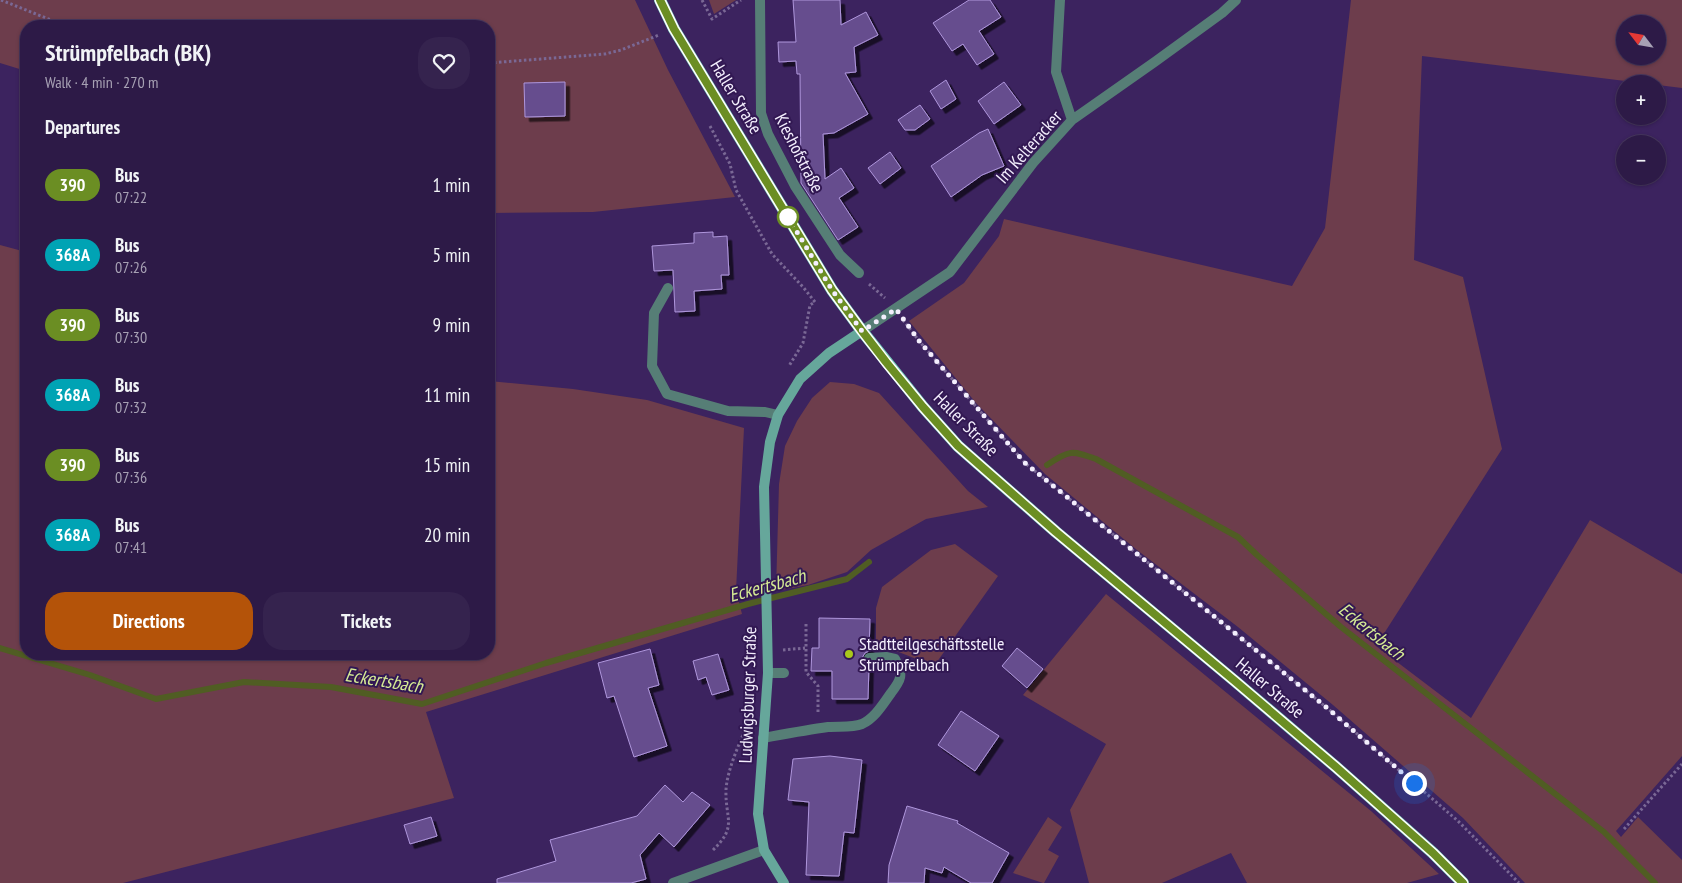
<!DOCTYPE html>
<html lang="en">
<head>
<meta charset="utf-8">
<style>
  :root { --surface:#2d1a47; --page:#35234e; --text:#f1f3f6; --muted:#a7a1b4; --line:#483860; --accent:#b45309 }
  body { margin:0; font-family:"PT Sans Narrow",sans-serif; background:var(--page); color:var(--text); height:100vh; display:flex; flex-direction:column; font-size:19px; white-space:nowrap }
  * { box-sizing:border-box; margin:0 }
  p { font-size:16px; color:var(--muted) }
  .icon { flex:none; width:28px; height:28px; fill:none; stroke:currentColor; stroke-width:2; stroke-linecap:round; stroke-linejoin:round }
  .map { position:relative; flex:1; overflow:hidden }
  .drawer { position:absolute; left:20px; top:20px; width:475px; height:640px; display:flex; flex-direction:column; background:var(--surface); border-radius:20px; box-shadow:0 1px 4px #0004,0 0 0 1px var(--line) }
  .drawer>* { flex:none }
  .badge { padding:0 10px; border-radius:16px; font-size:18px; line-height:32px }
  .needle { width:32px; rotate:301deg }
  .tools { position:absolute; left:1616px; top:15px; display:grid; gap:10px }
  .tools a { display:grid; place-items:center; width:50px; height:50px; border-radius:50%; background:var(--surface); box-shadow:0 1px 4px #0004,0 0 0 1px var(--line); font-size:25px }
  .you { position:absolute; width:25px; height:25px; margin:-12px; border:4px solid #fff; border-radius:50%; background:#1a73e8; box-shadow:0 0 0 8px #1a73e833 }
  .map>.badge { position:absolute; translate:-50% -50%; box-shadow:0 0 0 2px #fff }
  h2 { padding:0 25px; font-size:19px; line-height:45px }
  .round { display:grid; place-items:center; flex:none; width:52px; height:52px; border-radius:20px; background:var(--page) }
  .head { display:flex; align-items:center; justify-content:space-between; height:85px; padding:0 25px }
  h1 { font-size:24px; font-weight:600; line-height:38px }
  .button { display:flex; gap:10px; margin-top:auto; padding:10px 25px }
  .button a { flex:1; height:58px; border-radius:20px; background:var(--accent); color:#fff; font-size:20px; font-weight:600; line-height:58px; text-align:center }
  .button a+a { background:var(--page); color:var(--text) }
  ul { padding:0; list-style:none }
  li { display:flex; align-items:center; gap:15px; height:70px; padding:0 25px }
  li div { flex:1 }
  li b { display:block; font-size:19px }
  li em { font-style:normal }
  li .badge { min-width:55px; font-weight:700; text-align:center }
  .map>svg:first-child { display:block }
</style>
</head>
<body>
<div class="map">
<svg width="1682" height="883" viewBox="0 0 1682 883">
  <defs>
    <filter id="shadow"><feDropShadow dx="4.5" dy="4.5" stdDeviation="0" flood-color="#0009"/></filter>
  </defs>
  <rect width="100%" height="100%" fill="#3c235f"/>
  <path fill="#6d3d4c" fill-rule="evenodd" d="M 0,0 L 635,0 L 668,70 L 735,197 L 593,212 L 489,213 L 489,26 L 26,26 L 26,71 L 0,63 Z
    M 709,0 L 736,0 L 714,14 Z
    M 1351,0 L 1682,0 L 1682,88 L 1422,56 L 1414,260 L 1463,277 L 1502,449 L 1376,646 L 1471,718 L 1590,520 L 1682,574 L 1682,756 L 1616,831 L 1621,837 L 1638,817 L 1682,860 L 1682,883 L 1525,883 L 1463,818 L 1333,705 L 1238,627 L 1137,550 L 1045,474 L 976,403 L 909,321 L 964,283 L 999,236 L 1004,219 L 1292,286 L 1325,228 ZM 1625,24 L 1658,24 L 1658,56 L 1625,56 Z
    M 0,245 L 26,252 L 26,654 L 489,654 L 489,381 L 573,389 L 647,400 L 744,428 L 736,591 L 742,614 L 426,712 L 454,798 L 123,883 L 0,883 Z
    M 830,382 L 854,384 L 879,393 L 968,491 L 988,507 L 926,519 L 871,550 L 847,572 L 808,585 L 776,591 L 779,484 L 785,446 L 797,421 L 812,398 Z
    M 955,544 L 998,576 L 934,666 L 876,643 L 876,608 L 882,587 L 931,550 Z
    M 1106,594 L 1371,811 L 1439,874 L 1407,883 L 1247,883 L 1231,853 L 1162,883 L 1089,883 L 1070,810 L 1106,744 L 1023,695 Z
    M 1048,817 L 1062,827 L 1048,850 L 1059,856 L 1044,883 L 1043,883 L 1013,873 Z"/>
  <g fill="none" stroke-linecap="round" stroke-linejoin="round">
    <path stroke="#505d23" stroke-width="6" d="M 1047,465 C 1069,450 1072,450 1096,459 L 1238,537 L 1257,555 L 1341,627 L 1604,832 L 1655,883
      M 0,648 L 90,675 L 156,699 L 244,682 L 331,687 L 422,704 L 546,663 L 748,604 L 847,579 L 869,562"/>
  </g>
  <path fill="#664e8e" stroke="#af96dc" filter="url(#shadow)" d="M 793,0 L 840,0 L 841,25 L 866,12 L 878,35 L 854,47 L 856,72 L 845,73 L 868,114 L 834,133 L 823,134 L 825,179 L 841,168 L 854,188 L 839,198 L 858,227 L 838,240 L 801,183 L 800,74 L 797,74 L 796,61 L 779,62 L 778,42 L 796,42 Z
    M 969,0 L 990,0 L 1001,17 L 979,31 L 994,54 L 977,65 L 963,44 L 952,51 L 933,23 Z
    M 946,80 L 956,99 L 941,109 L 930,91 Z
    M 565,82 L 565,116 L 525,117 L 524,83 Z
    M 1004,82 L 1021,105 L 994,124 L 978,101 Z
    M 920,105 L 930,119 L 915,130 L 905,130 L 898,120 Z
    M 988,129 L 1004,166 L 982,175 L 951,197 L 931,166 L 979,133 Z
    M 890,152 L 901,168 L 880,184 L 868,168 Z
    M 713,232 L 713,237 L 727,236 L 729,275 L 721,275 L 722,289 L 694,291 L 695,311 L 675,312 L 673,270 L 654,271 L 652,246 L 694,243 L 694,233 Z
    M 819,618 L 870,619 L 869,651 L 865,653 L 862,658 L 864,662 L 869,665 L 868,699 L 832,699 L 832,671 L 811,671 L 812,648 L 819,648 Z
    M 1017,648 L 1043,669 L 1027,688 L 1002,666 Z
    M 650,649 L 659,685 L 648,688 L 667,746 L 634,757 L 614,696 L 607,698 L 598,663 Z
    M 718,654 L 729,690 L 712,695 L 706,677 L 698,680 L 693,661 Z
    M 961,711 L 999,736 L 975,771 L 938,745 Z
    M 830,756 L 862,760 L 854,833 L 844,832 L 839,876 L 806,875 L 809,802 L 788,800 L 793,759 Z
    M 665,785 L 683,802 L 692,792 L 710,805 L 674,847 L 659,833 L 640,855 L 646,879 L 631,883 L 497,883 L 497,879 L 556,861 L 550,840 L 637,816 Z
    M 907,806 L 958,821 L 957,823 L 1009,853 L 992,883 L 971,883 L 944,867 L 942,873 L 925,868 L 924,883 L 888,883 L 889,865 Z
    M 431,817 L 437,836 L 410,844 L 404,825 Z"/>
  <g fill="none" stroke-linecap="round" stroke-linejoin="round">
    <path stroke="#7a6895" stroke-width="3" stroke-dasharray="2.5 2.5" stroke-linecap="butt" d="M 1,0 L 66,26
      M 702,0 L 712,19 L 741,0
      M 489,63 L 605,54 L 621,50 L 659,35
      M 710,126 L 730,164 L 736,190 L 772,254 L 803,287 L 815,302 L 810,305 L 803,343 L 789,366
      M 869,284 L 885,298
      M 903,320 L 920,342 L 1025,463 L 1326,707 L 1458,821 L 1519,883
      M 806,624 L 806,672 L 818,686 L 818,714
      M 783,650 L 805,648
      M 1624,829 L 1682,764
      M 713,850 C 738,826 725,819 726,790 C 727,770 740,742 748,723"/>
    <path stroke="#567e76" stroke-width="10" d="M 668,288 L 654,313 L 652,366 L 667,394 L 728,411 L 765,412 L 778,415
      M 768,673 L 784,673
      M 763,738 C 785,734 806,730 828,727 C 839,726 852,728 862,724 C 875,718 883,704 891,693 C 901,680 904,675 895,659 L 886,657 L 869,658"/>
    <path stroke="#567e76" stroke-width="10" d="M 760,0 L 761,113 L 768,134 L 795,186 L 840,255 L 859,273
      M 1060,0 L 1056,72 L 1072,120
      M 862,331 L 950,272 L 1033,163 L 1072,120 L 1156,61 L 1222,13 L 1236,0
      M 673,883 L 764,850"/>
    <path stroke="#66a79b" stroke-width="10" d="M 784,883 L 764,850 L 758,814 L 768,673 L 764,487 L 770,442 L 778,415 L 800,379 L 829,353 L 862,331"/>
    <path stroke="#71c7b7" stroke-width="12" d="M 660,0 L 674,29 L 832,290 L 862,331 L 923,407 L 958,446 L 1056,532 L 1236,682 L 1336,767 L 1433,853 L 1463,883"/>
  </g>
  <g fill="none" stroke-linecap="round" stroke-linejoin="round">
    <g stroke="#fff" stroke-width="11">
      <path id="line" d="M 660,0 L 674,29 L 832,290 L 862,331 L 886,362 L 923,407 L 958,446 L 1056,532 L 1236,682 L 1336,767 L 1433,853 L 1463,883"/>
    </g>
    <use href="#line" stroke="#6b8e23" stroke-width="8"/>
    <path stroke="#f3eefd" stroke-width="5" stroke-dasharray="0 9" d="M 788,217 L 832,290 L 862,331 L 896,309 L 920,342 L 1025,463 L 1326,707 L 1414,783"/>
  </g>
  <circle fill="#fff" stroke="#6b8e23" stroke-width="2.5" cx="788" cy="217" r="10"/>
  <circle fill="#a9c71b" stroke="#321853" stroke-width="2" cx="849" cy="654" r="5"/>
  <g text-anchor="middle" stroke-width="4" stroke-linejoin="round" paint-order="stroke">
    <g font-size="18" fill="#f3eefd" stroke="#321853">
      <text transform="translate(736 97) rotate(59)" y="6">Haller Straße</text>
      <text transform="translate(1029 147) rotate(-49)" y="6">Im Kelteracker</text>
      <text transform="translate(799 153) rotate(63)" y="6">Kieshofstraße</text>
      <text transform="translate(966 424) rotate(45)" y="6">Haller Straße</text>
      <text transform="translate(1270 688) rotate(40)" y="6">Haller Straße</text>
      <text transform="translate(748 695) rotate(-88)" y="6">Ludwigsburger Straße</text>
    </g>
    <g font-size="18" fill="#f3eefd" stroke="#321853" text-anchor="start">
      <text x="859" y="650">Stadtteilgeschäftsstelle<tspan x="859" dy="21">Strümpfelbach</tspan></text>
    </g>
    <g font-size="19" font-style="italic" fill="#d5eb94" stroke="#321853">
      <text transform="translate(767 585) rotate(-15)" y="7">Eckertsbach</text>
      <text transform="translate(1372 631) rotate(39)" y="7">Eckertsbach</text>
      <text transform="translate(384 680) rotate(9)" y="7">Eckertsbach</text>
    </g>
  </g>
</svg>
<div class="tools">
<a><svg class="needle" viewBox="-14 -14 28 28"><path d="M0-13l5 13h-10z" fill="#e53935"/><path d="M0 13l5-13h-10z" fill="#a7a1b4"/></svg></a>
<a>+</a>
<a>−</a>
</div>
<div class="you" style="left:1414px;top:783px"></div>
<section class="drawer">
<div class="head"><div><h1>Strümpfelbach (BK)</h1><p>Walk · 4 min · 270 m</p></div><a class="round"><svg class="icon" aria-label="heart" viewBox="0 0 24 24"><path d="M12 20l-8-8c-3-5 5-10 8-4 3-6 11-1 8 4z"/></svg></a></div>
<h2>Departures</h2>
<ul>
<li><span class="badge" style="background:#6b8e23;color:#fff">390</span><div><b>Bus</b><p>07:22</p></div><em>1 min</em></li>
<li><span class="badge" style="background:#00a3b4;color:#fff">368A</span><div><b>Bus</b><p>07:26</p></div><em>5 min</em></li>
<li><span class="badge" style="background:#6b8e23;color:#fff">390</span><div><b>Bus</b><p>07:30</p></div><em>9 min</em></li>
<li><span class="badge" style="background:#00a3b4;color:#fff">368A</span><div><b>Bus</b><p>07:32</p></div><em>11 min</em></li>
<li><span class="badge" style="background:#6b8e23;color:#fff">390</span><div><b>Bus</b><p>07:36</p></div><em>15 min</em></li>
<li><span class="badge" style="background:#00a3b4;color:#fff">368A</span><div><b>Bus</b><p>07:41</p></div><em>20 min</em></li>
</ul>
<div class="button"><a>Directions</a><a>Tickets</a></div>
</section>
</div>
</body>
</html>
